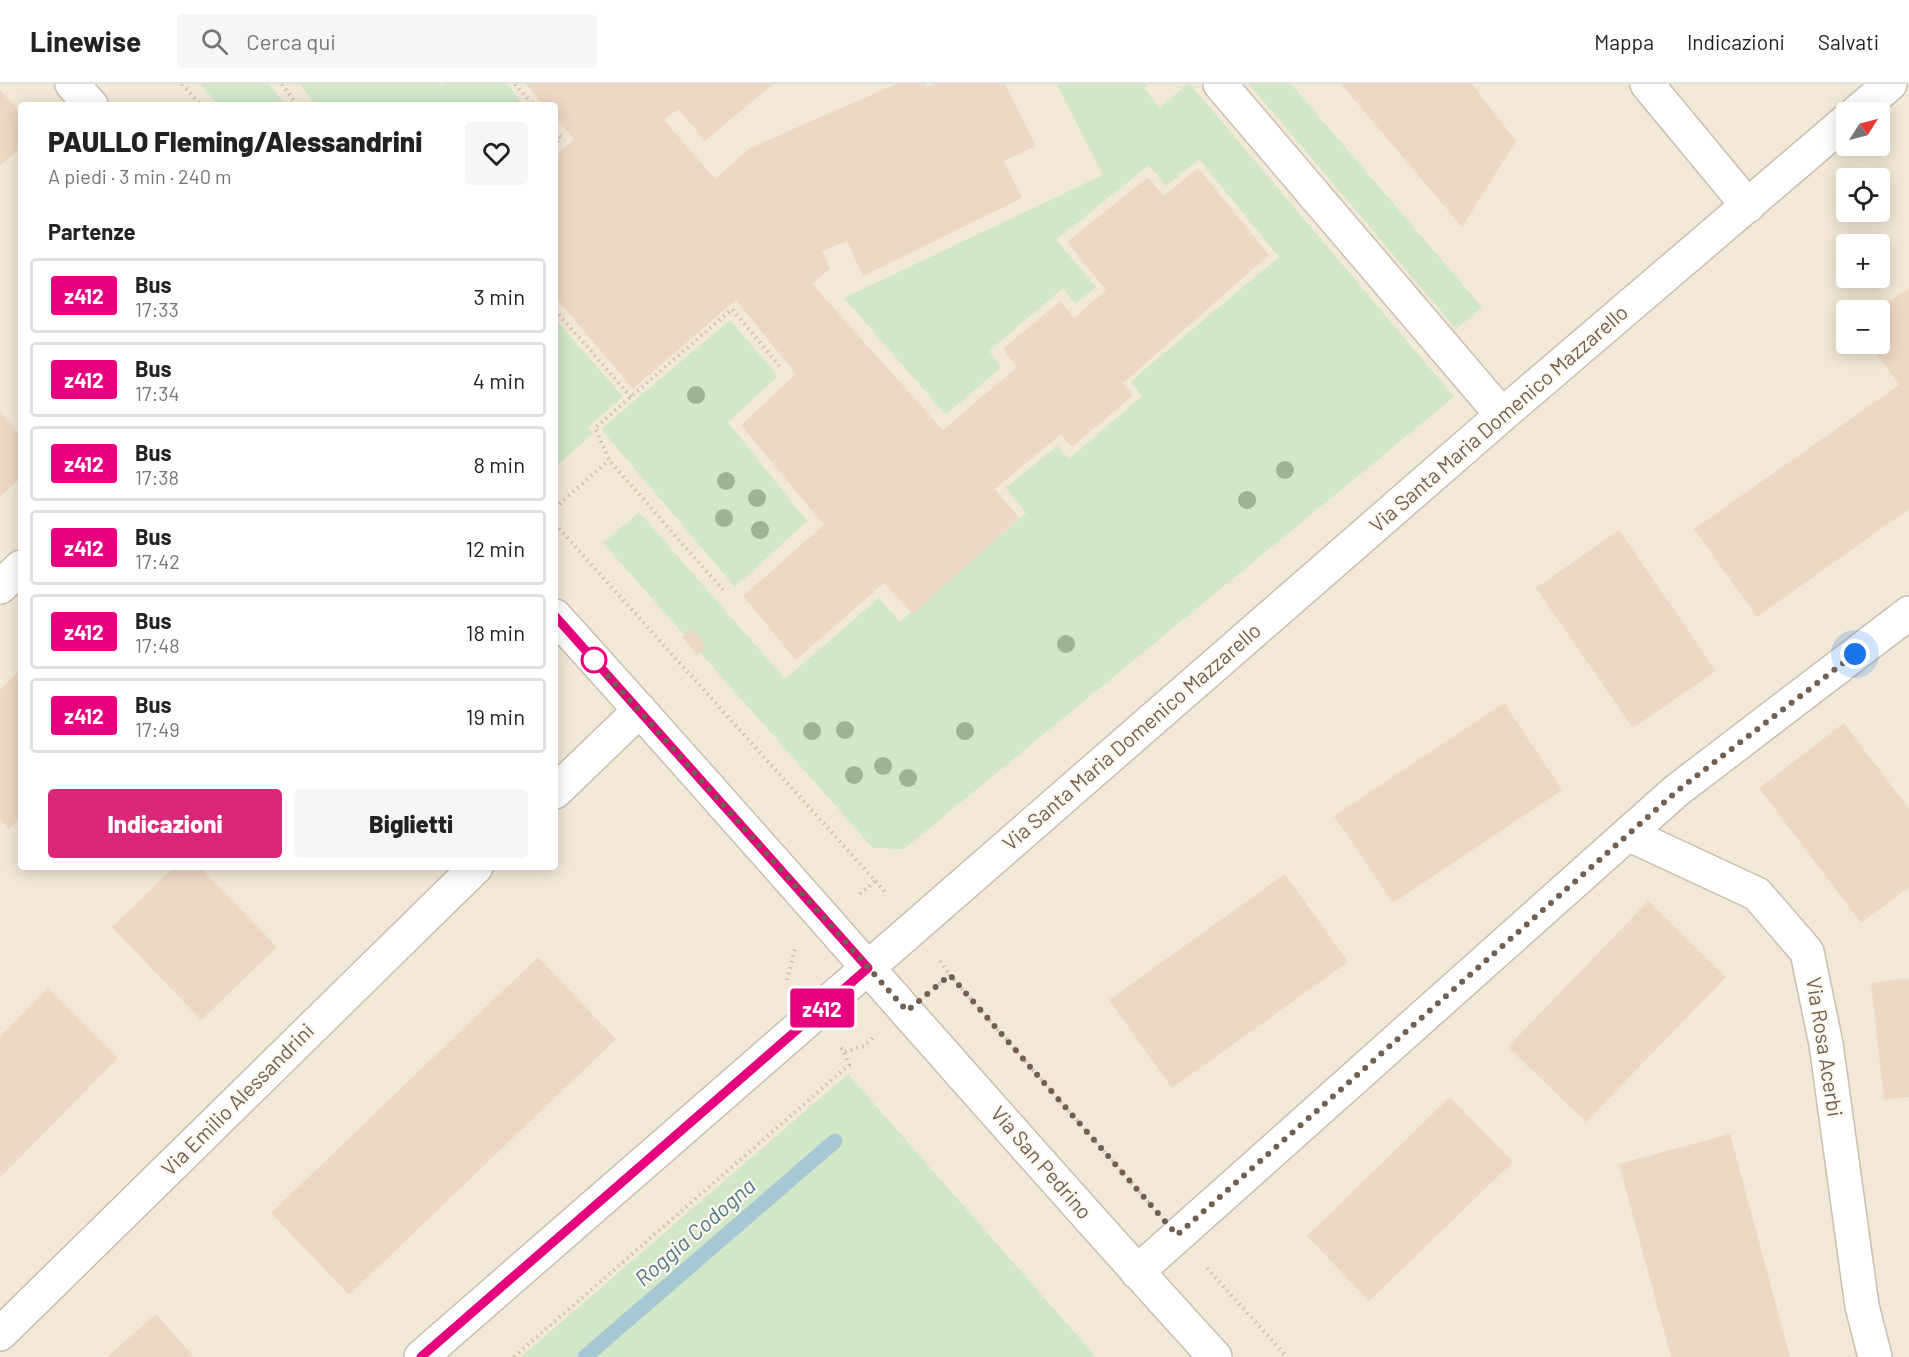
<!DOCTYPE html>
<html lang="it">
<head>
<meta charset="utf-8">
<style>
  :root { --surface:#fff; --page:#f6f6f6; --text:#222; --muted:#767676; --line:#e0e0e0; --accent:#db2777 }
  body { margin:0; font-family:Barlow,sans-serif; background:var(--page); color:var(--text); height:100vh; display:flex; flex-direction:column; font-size:22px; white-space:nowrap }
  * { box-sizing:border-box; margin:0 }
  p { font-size:20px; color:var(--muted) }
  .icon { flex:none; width:33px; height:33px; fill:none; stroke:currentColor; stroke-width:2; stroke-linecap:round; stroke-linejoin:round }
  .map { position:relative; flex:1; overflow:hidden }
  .drawer { position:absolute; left:18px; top:18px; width:540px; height:768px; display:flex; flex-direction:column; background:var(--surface); border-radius:6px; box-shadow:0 3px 15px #0003 }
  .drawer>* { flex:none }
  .badge { padding:0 12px; border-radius:4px; font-size:21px; line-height:39px }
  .needle { width:39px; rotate:54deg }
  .fabs { position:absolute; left:1836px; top:18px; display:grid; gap:12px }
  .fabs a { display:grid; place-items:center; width:54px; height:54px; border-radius:6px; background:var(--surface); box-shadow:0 3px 15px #0003; font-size:30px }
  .you { position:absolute; width:30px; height:30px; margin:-15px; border:4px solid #fff; border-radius:50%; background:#1a73e8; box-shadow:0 0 0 9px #1a73e833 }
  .map>.badge { position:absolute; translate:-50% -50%; box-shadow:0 0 0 3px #fff }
  h2 { padding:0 30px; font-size:22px; line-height:54px }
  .round { display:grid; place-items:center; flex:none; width:63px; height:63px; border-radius:6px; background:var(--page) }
  .summary { display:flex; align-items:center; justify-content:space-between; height:102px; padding:0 30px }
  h1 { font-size:28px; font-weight:800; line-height:45px }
  .action { display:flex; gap:12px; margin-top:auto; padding:12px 30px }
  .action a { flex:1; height:69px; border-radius:6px; background:var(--accent); color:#fff; font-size:24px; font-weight:800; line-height:69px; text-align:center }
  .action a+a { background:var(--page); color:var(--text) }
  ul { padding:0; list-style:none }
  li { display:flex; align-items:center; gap:18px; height:75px; margin:0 12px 9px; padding:0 18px; border:3px solid var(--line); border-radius:6px }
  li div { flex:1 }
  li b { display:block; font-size:22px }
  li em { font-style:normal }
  li .badge { min-width:66px; font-weight:700; text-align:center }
  header { display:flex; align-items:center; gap:36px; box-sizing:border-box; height:84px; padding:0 30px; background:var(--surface); border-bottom:2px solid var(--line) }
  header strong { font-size:28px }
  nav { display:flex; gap:33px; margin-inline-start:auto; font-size:21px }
  .search { width:420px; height:54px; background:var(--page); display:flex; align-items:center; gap:15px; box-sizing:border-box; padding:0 21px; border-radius:6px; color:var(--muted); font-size:22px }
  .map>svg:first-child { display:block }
</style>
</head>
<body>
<header>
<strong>Linewise</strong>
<div class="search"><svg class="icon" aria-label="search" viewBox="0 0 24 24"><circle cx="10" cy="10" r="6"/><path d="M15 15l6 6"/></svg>Cerca qui</div>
<nav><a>Mappa</a><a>Indicazioni</a><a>Salvati</a></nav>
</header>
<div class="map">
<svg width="1909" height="1273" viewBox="0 0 1909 1273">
  <rect width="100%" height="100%" fill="#faf5e8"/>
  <path fill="#f1e8d7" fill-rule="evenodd" d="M 0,0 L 1909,0 L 1909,1273 L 0,1273 ZM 21,21 L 555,21 L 555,783 L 21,783 ZM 1846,28 L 1880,28 L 1880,62 L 1846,62 ZM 1846,94 L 1880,94 L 1880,128 L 1846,128 ZM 1846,160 L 1880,160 L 1880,194 L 1846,194 ZM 1846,226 L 1880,226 L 1880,260 L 1846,260 Z"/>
  <path fill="#d1e7c8" d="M 200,0 L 269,0 L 285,21 L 218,21 Z
    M 300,0 L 440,0 L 442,3 L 446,0 L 507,0 L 524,21 L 316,21 Z
    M 1057,0 L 1148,0 L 1144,4 L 1160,24 L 1187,0 L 1190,0 L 1454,313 L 904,765 L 873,764 L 603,459 L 639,428 L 785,595 L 879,514 L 900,538 L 1026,429 L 1006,404 L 1057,362 L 1069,375 L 1142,312 L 1131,297 L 1279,173 L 1199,75 L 1166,102 L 1149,81 L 1056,156 L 1096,203 L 1075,220 L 1063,204 L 989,267 L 1001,283 L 946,331 L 844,214 L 1103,91 Z
    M 1249,0 L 1291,0 L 1482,223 L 1456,245 Z
    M 730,236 L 778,292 L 728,338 L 807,437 L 735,503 L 601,345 Z
    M 558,238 L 623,313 L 588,343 L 593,350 L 555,383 L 555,241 Z
    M 848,990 L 1096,1273 L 521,1273 Z"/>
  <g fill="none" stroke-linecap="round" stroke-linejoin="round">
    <path stroke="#a6c7d3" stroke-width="15" d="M 585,1273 L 835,1057"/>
  </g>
  <path fill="#edd8c3" d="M 526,0 L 773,0 L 705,57 L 678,25 L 664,36 L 715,95 L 750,64 L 896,0 L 926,0 L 927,3 L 932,0 L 1005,0 L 1036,62 L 1004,77 L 1022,114 L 863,192 L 847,157 L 822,167 L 830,185 L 812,200 L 943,346 L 1017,283 L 1003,265 L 1060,217 L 1074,234 L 1106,206 L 1067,158 L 1148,93 L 1164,112 L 1198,84 L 1269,171 L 1123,299 L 1133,311 L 1072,363 L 1061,350 L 995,405 L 1019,434 L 913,530 L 884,499 L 796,576 L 743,512 L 824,441 L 741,341 L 796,290 L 736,216 L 633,305 L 555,213 L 555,72 L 574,55 L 555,33 L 555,21 L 544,21 Z
    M 1341,0 L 1472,0 L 1516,57 L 1462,143 Z
    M 0,6 L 21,29 L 21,63 L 0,82 Z
    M 1909,204 L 1909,425 L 1757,533 L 1694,445 L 1899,301 L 1870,260 L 1880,260 L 1880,226 L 1877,226 Z
    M 0,328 L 21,351 L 21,394 L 0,413 Z
    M 1619,446 L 1716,587 L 1633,644 L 1536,504 Z
    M 692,545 L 706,562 L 697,571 L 682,553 Z
    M 21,585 L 21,733 L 9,745 L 0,735 L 0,606 Z
    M 1504,619 L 1562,706 L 1393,819 L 1334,732 Z
    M 1844,639 L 1909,725 L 1909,803 L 1861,839 L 1759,704 Z
    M 174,783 L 200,783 L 277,863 L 201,936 L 112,843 Z
    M 1285,790 L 1348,878 L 1172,1004 L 1109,916 Z
    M 1648,817 L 1726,893 L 1586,1038 L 1508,963 Z
    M 538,873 L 616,955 L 349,1211 L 271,1129 Z
    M 1909,894 L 1909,1013 L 1884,1016 L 1871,899 Z
    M 48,904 L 118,974 L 0,1094 L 0,953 Z
    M 1450,1013 L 1513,1078 L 1369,1217 L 1307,1152 Z
    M 1730,1050 L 1790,1273 L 1671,1273 L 1619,1080 Z
    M 156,1230 L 194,1273 L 107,1273 Z"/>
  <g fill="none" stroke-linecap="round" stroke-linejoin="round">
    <g stroke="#cbbeaf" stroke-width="36">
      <path id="minor" d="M 72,0 L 91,21
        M 1220,0 L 1502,331
        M 1647,0 L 1748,122
        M 1857,28 L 1890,0
        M 0,503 L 21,483
        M 555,532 C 777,777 992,1029 1215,1273
        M 555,708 L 640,626
        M 1628,750 L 1757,810 L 1807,868 L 1826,960 L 1862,1222 L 1875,1273
        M 1137,1188 L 1676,707 L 1909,529
        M 0,1250 L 476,783
        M 421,1273 L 1502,331 L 1846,37"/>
    </g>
    <path stroke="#d2bca6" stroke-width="4" stroke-dasharray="1.5 4.5" stroke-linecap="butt" d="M 182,0 L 201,21
      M 282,0 L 297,21
      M 515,0 L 533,21
      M 555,48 L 561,54 L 555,59
      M 555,226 L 631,313
      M 555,424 L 609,376
      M 555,440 L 887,810
      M 723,506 L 609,376 L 595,344 L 732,225 L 781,284
      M 860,810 L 875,797
      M 950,891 L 1150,1120
      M 787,896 L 795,865
      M 939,900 L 950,891 L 940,877
      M 841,964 L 844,968 L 864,962 L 873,954
      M 1207,1184 L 1287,1273
      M 514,1273 L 849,981 L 844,968"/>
    <use href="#minor" stroke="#fff" stroke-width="33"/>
  </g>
  <g fill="#9fb292">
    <circle cx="696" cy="311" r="9"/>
    <circle cx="1285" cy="386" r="9"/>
    <circle cx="726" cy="397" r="9"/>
    <circle cx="757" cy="414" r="9"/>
    <circle cx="1247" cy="416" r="9"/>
    <circle cx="724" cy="434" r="9"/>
    <circle cx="760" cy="446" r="9"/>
    <circle cx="1066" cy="560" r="9"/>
    <circle cx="845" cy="646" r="9"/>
    <circle cx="812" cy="647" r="9"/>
    <circle cx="965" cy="647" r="9"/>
    <circle cx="883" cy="682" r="9"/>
    <circle cx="854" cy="691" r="9"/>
    <circle cx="908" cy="694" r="9"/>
  </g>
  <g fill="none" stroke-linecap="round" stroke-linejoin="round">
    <g stroke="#fff" stroke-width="14">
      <path id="line" d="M 421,1273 L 868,884 L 555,532"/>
    </g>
    <use href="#line" stroke="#e6007e" stroke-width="9"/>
    <path stroke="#725f4f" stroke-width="6" stroke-dasharray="0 10.8" d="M 594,576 L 907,927 L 950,891 L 1177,1151 L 1677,707 L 1855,570"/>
  </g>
  <circle fill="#fff" stroke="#e6007e" stroke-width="3" cx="594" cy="576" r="12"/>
  <g text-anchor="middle" stroke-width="4.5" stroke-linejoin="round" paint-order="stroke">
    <g font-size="21" fill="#725f4f" stroke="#fdf9ee">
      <text transform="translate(1499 335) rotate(-41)" y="7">Via Santa Maria Domenico Mazzarello</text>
      <text transform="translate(1132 653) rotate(-41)" y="7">Via Santa Maria Domenico Mazzarello</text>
      <text transform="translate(1824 963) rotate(81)" y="7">Via Rosa Acerbi</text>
      <text transform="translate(238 1016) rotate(-45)" y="7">Via Emilio Alessandrini</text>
      <text transform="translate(1041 1079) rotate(49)" y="7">Via San Pedrino</text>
    </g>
    <g font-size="22" font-style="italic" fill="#4e798a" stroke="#fdf9ee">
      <text transform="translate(695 1148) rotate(-41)" y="8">Roggia Codogna</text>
    </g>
  </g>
</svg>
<div class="fabs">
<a><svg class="needle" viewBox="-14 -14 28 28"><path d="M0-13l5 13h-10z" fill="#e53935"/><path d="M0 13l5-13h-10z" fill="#767676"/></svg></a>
<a><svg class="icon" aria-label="locate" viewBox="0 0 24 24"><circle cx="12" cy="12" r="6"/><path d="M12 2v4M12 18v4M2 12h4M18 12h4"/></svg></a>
<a>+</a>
<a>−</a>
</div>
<div class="you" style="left:1855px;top:570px"></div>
<b class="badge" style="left:822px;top:924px;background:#e6007e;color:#fff">z412</b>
<section class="drawer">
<div class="summary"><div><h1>PAULLO Fleming/Alessandrini</h1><p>A piedi · 3 min · 240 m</p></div><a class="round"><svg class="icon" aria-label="heart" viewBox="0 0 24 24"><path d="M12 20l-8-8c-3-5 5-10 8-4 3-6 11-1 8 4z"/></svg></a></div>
<h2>Partenze</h2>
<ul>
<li><span class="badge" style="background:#e6007e;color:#fff">z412</span><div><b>Bus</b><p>17:33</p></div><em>3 min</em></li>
<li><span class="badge" style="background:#e6007e;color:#fff">z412</span><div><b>Bus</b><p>17:34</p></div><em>4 min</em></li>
<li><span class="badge" style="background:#e6007e;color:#fff">z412</span><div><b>Bus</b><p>17:38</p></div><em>8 min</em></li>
<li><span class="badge" style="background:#e6007e;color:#fff">z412</span><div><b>Bus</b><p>17:42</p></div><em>12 min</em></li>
<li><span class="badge" style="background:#e6007e;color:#fff">z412</span><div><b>Bus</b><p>17:48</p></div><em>18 min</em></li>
<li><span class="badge" style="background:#e6007e;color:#fff">z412</span><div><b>Bus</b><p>17:49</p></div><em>19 min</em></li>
</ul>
<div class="action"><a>Indicazioni</a><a>Biglietti</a></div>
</section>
</div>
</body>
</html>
